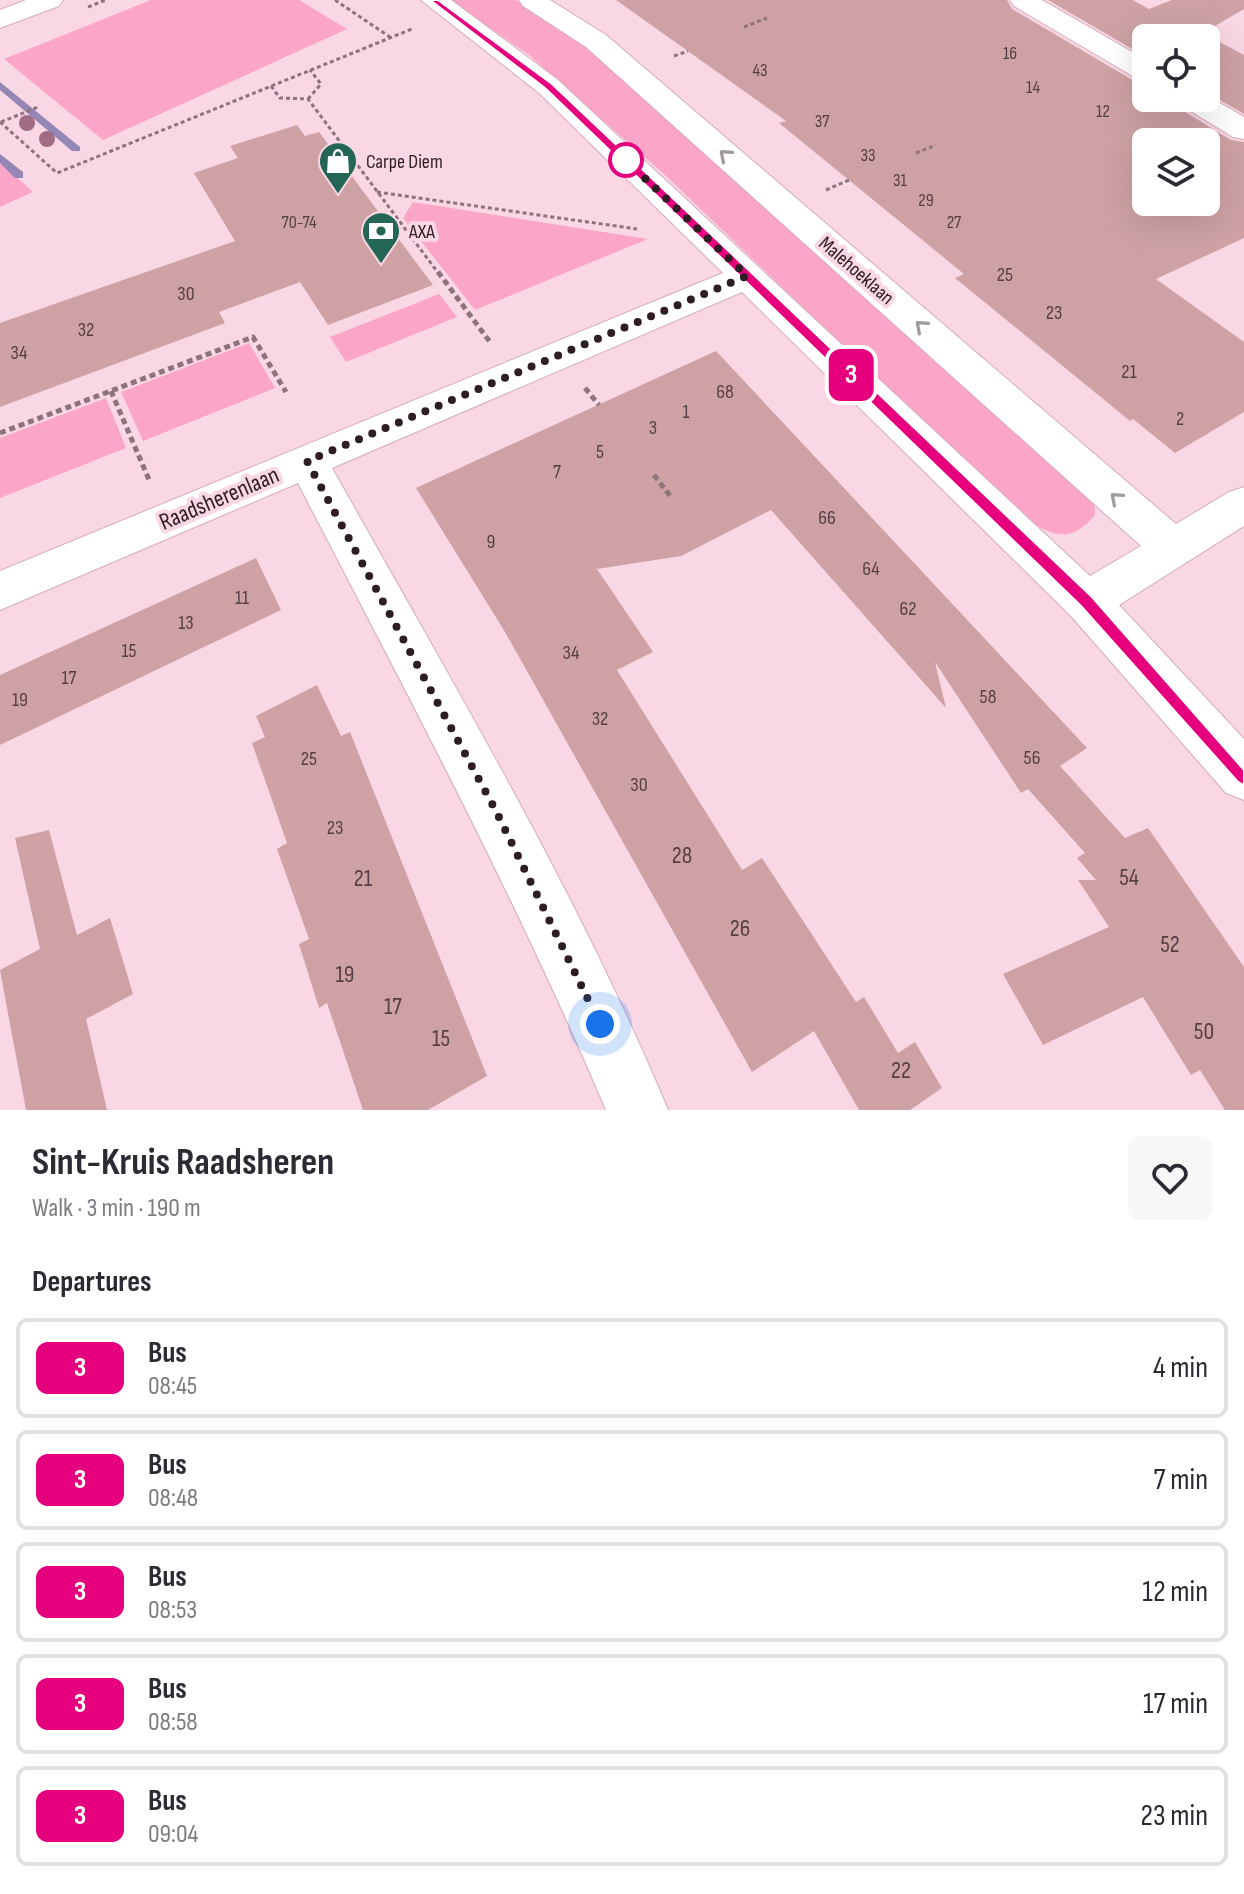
<!DOCTYPE html>
<html lang="en">
<head>
<meta charset="utf-8">
<style>
  :root { --surface:#fff; --page:#f7f7f7; --text:#2b2b33; --muted:#7c7c81; --line:#e1e1e2 }
  body { margin:0; font-family:"Sofia Sans Condensed",sans-serif; background:var(--page); color:var(--text); height:100vh; display:flex; flex-direction:column; font-size:30px; white-space:nowrap }
  * { box-sizing:border-box; margin:0 }
  p { font-size:26px; color:var(--muted) }
  .icon { flex:none; width:44px; height:44px; fill:none; stroke:currentColor; stroke-width:2; stroke-linecap:round; stroke-linejoin:round }
  .map { position:relative; height:1110px; overflow:hidden }
  .side { display:flex; flex-direction:column; background:var(--surface); flex:1 }
  .side>* { flex:none }
  .badge { padding:0 16px; border-radius:12px; font-size:28px; line-height:52px }
  .buttons { position:absolute; left:1132px; top:24px; display:grid; gap:16px }
  .buttons a { display:grid; place-items:center; width:88px; height:88px; border-radius:12px; background:var(--surface); box-shadow:0 8px 32px #0002; font-size:40px }
  .you { position:absolute; width:40px; height:40px; margin:-20px; border:6px solid #fff; border-radius:50%; background:#1a73e8; box-shadow:0 0 0 12px #1a73e833 }
  .map>.badge { position:absolute; translate:-50% -50%; box-shadow:0 0 0 4px #fff }
  h2 { padding:0 32px; font-size:30px; line-height:72px }
  .round { display:grid; place-items:center; flex:none; width:84px; height:84px; border-radius:12px; background:var(--page) }
  .headline { display:flex; align-items:center; justify-content:space-between; height:136px; padding:0 32px }
  h1 { font-size:38px; font-weight:700; line-height:60px }
  ul { padding:0; list-style:none }
  li { display:flex; align-items:center; gap:24px; height:100px; margin:0 16px 12px; padding:0 16px; border:4px solid var(--line); border-radius:12px }
  li div { flex:1 }
  li b { display:block; font-size:30px }
  li em { font-style:normal }
  li .badge { min-width:88px; font-weight:700; text-align:center }
  .map>svg:first-child { display:block }
</style>
</head>
<body>
<div class="map">
<svg width="1244" height="1110" viewBox="0 0 1244 1110">
  <rect width="100%" height="100%" fill="#fad7e4"/>
  <path fill="#fba6c9" d="M 151,0 L 299,0 L 347,29 L 103,140 L 4,59 Z
    M 450,0 L 516,0 L 582,44 L 650,98 L 1094,498 L 1095,515 C 1071,544 1054,536 1024,519 L 667,177 L 529,55 Z
    M 0,162 L 33,192 L 0,207 Z
    M 413,202 L 648,239 L 475,310 L 403,218 Z
    M 439,294 L 457,317 L 346,362 L 330,337 Z
    M 249,343 L 275,388 L 143,441 L 121,392 Z
    M 106,398 L 126,448 L 0,498 L 0,438 Z"/>
  <g fill="none" stroke-linecap="round" stroke-linejoin="round">
    <path fill="#9487b5" fill-rule="evenodd" d="M 0,82 L 80,147 L 80,151 L 72,151 L 0,90 Z
      M 0,154 L 23,172 L 23,178 L 15,178 L 0,163 Z"/>
  </g>
  <path fill="#cea2a5" fill-rule="evenodd" d="M 616,0 L 1007,0 L 1012,9 L 1134,81 L 1146,84 L 1146,98 L 1172,98 L 1177,107 L 1231,140 L 1244,142 L 1244,238 L 1156,279 L 1244,342 L 1244,412 L 1175,453 L 1133,419 L 1130,421 L 955,278 L 964,274 L 779,123 L 786,121 ZM 1146,142 L 1206,142 L 1206,202 L 1146,202 Z
    M 1048,0 L 1133,0 L 1149,9 L 1172,0 L 1244,0 L 1244,9 L 1203,33 L 1244,55 L 1244,114 L 1206,92 L 1206,38 L 1146,38 L 1146,57 Z
    M 297,125 L 305,136 L 319,132 L 433,285 L 328,325 L 300,282 L 219,312 L 225,323 L 0,407 L 0,323 L 235,241 L 194,173 L 238,158 L 230,146 Z
    M 716,351 L 1087,748 L 1060,766 L 1125,838 L 1148,828 L 1244,967 L 1244,1110 L 1225,1110 L 1200,1070 L 1191,1075 L 1143,997 L 1043,1045 L 1003,974 L 1109,927 L 1078,880 L 1096,880 L 1077,858 L 1085,853 L 1028,789 L 1021,793 L 935,662 L 946,708 L 771,510 L 681,556 L 597,569 L 653,652 L 617,670 L 742,870 L 762,858 L 856,1002 L 864,997 L 898,1053 L 915,1042 L 942,1088 L 910,1110 L 859,1110 L 814,1031 L 752,1072 L 505,632 L 416,488 Z
    M 256,558 L 281,610 L 0,745 L 0,675 Z
    M 317,685 L 341,736 L 350,732 L 487,1076 L 428,1110 L 363,1110 L 327,1003 L 319,1008 L 299,944 L 309,939 L 277,849 L 287,843 L 252,743 L 265,737 L 256,716 Z
    M 49,830 L 77,935 L 110,918 L 133,994 L 86,1019 L 107,1110 L 26,1110 L 0,970 L 40,949 L 15,838 Z"/>
  <g fill="none" stroke-linecap="round" stroke-linejoin="round">
    <g stroke="#d5abbb" stroke-width="2">
      <path id="street" d="M 26,0 L 63,0 L 59,6 L 0,28 L 0,10 Z
        M 421,0 L 451,0 L 558,80 L 1090,576 L 1141,546 L 586,47 L 523,6 L 519,0 L 550,0 L 606,35 L 1176,524 L 1229,492 L 1244,487 L 1244,526 L 1119,605 L 1244,739 L 1244,800 L 1226,793 L 1071,616 L 742,292 L 332,468 C 450,679 575,887 668,1110 L 606,1110 C 515,895 405,690 298,483 L 0,610 L 0,571 L 723,273 L 538,92 Z
        M 1010,0 L 1042,0 L 1146,60 L 1146,81 L 1136,78 L 1014,6 Z
        M 1206,95 L 1244,117 L 1244,139 L 1233,137 L 1179,104 L 1175,98 L 1206,98 Z"/>
    </g>
    <path stroke="#8c737c" stroke-width="3" stroke-dasharray="4 3" stroke-linecap="butt" d="M 335,0 L 390,37
      M 88,7 L 106,0
      M 744,27 L 767,18
      M 674,56 L 688,51
      M 271,86 L 280,98 L 308,99 L 439,274
      M 308,99 L 321,84 L 310,70
      M 0,122 L 57,173 L 412,29
      M 1,122 L 38,107
      M 916,153 L 936,145
      M 826,190 L 849,180
      M 377,192 L 637,229"/>
    <path stroke="#8c737c" stroke-width="5" stroke-dasharray="6 4" stroke-linecap="butt" d="M 438,272 L 490,342
      M 585,388 L 599,405
      M 111,391 L 150,482
      M 0,433 L 253,337 L 286,392
      M 654,475 L 671,497"/>
    <use href="#street" fill="#fff" fill-rule="evenodd"/>
  </g>
  <g fill="#a16b85">
    <circle cx="27" cy="123" r="8"/>
    <circle cx="47" cy="139" r="8"/>
  </g>
  <defs><path id="oneway-chevron" d="M-2-3.5L2.5 0L-2 3.5" fill="none" stroke-width="1.6" stroke-linecap="round" stroke-linejoin="round" transform="scale(2)"/></defs>
  <g stroke="#a19a9c">
    <use href="#oneway-chevron" transform="translate(725 155) rotate(-139)"/>
    <use href="#oneway-chevron" transform="translate(921 326) rotate(-139)"/>
    <use href="#oneway-chevron" transform="translate(1116 498) rotate(-139)"/>
  </g>
  <path fill="#e6007e" stroke="#fff" stroke-width="2" d="M 430,0 L 438,0 L 552,84 L 717,240 L 1092,597 L 1244,770 L 1244,785 L 1238,782 L 1081,606 L 709,246 L 545,88 Z"/>
  <g fill="none" stroke-linecap="round" stroke-linejoin="round">
    <path stroke="#2e1e24" stroke-width="8" stroke-dasharray="0 14.4" d="M 600,1024 L 496,811 L 307,461 L 747,276 L 626,160"/>
  </g>
  <defs>
    <g id="shop-pin" transform="scale(2)"><path d="M0 17L-7.5 6A9.5 9.5 0 1 1 7.5 6Z" fill="#246655" stroke="#fad7e4"/><path d="M-5-2.5h2.3a2.7 3.5 0 0 1 5.4 0H5L5.5 6h-11ZM-1.5-2.5h3a1.5 2.3 0 0 0-3 0Z" fill="#fff"/></g>
    <g id="bank-pin" transform="scale(2)"><path d="M0 17L-7.5 6A9.5 9.5 0 1 1 7.5 6Z" fill="#246655" stroke="#fad7e4"/><path d="M-6-4H6V4H-6ZM0-2.3a2.3 2.3 0 1 0 0 4.6a2.3 2.3 0 1 0 0-4.6Z" fill="#fff"/></g>
  </defs>
  <g fill-rule="evenodd">
    <use href="#shop-pin" x="338" y="161"/>
    <use href="#bank-pin" x="381" y="231"/>
  </g>
  <circle fill="#fff" stroke="#e6007e" stroke-width="4" cx="626" cy="160" r="16"/>
  <g text-anchor="middle" stroke-width="8" stroke-linejoin="round" paint-order="stroke">
    <g font-size="18" fill="#563f44">
      <text x="1010" y="59">16</text>
      <text x="760" y="76">43</text>
      <text x="1033" y="93">14</text>
      <text x="1103" y="117">12</text>
      <text x="822" y="127">37</text>
      <text x="868" y="161">33</text>
      <text x="900" y="186">31</text>
      <text x="926" y="206">29</text>
      <text x="299" y="228">70-74</text>
      <text x="954" y="228">27</text>
    </g>
    <g font-size="20" fill="#2e1e24" stroke="#fad7e4" text-anchor="start">
      <text x="366" y="168">Carpe Diem</text>
      <text x="409" y="238">AXA</text>
    </g>
    <g font-size="20" fill="#2e1e24" stroke="#fad7e4">
      <text transform="translate(857 270) rotate(41)" y="7">Malehoeklaan</text>
    </g>
    <g font-size="20" fill="#563f44">
      <text x="1005" y="281">25</text>
      <text x="186" y="300">30</text>
      <text x="1054" y="319">23</text>
      <text x="86" y="336">32</text>
      <text x="19" y="359">34</text>
      <text x="1129" y="378">21</text>
      <text x="725" y="398">68</text>
      <text x="686" y="418">1</text>
      <text x="1180" y="425">2</text>
      <text x="653" y="434">3</text>
      <text x="600" y="458">5</text>
      <text x="557" y="478">7</text>
      <text x="827" y="524">66</text>
      <text x="491" y="548">9</text>
      <text x="871" y="575">64</text>
      <text x="242" y="604">11</text>
      <text x="908" y="615">62</text>
      <text x="186" y="629">13</text>
      <text x="129" y="657">15</text>
      <text x="571" y="659">34</text>
      <text x="69" y="684">17</text>
      <text x="988" y="703">58</text>
      <text x="20" y="706">19</text>
      <text x="600" y="725">32</text>
      <text x="1032" y="764">56</text>
      <text x="309" y="765">25</text>
      <text x="639" y="791">30</text>
      <text x="335" y="834">23</text>
    </g>
    <g font-size="24" fill="#2e1e24" stroke="#fad7e4">
      <text transform="translate(219 498) rotate(-23)" y="8">Raadsherenlaan</text>
    </g>
    <g font-size="24" fill="#563f44">
      <text x="682" y="863">28</text>
      <text x="1129" y="885">54</text>
      <text x="363" y="886">21</text>
      <text x="740" y="936">26</text>
      <text x="1170" y="952">52</text>
      <text x="345" y="982">19</text>
      <text x="393" y="1014">17</text>
      <text x="1204" y="1039">50</text>
      <text x="441" y="1046">15</text>
      <text x="901" y="1078">22</text>
    </g>
  </g>
</svg>
<div class="buttons">
<a><svg class="icon" aria-label="locate" viewBox="0 0 24 24"><circle cx="12" cy="12" r="6"/><path d="M12 2v4M12 18v4M2 12h4M18 12h4"/></svg></a>
<a><svg class="icon" aria-label="layers" viewBox="0 0 24 24"><path d="M12 4l9 5-9 5-9-5zM3 14l9 5 9-5"/></svg></a>
</div>
<div class="you" style="left:600px;top:1024px"></div>
<b class="badge" style="left:851px;top:375px;background:#e6007e;color:#fff">3</b>
</div>
<section class="side">
<div class="headline"><div><h1>Sint-Kruis Raadsheren</h1><p>Walk · 3 min · 190 m</p></div><a class="round"><svg class="icon" aria-label="heart" viewBox="0 0 24 24"><path d="M12 20l-8-8c-3-5 5-10 8-4 3-6 11-1 8 4z"/></svg></a></div>
<h2>Departures</h2>
<ul>
<li><span class="badge" style="background:#e6007e;color:#fff">3</span><div><b>Bus</b><p>08:45</p></div><em>4 min</em></li>
<li><span class="badge" style="background:#e6007e;color:#fff">3</span><div><b>Bus</b><p>08:48</p></div><em>7 min</em></li>
<li><span class="badge" style="background:#e6007e;color:#fff">3</span><div><b>Bus</b><p>08:53</p></div><em>12 min</em></li>
<li><span class="badge" style="background:#e6007e;color:#fff">3</span><div><b>Bus</b><p>08:58</p></div><em>17 min</em></li>
<li><span class="badge" style="background:#e6007e;color:#fff">3</span><div><b>Bus</b><p>09:04</p></div><em>23 min</em></li>
</ul>
</section>
</body>
</html>
